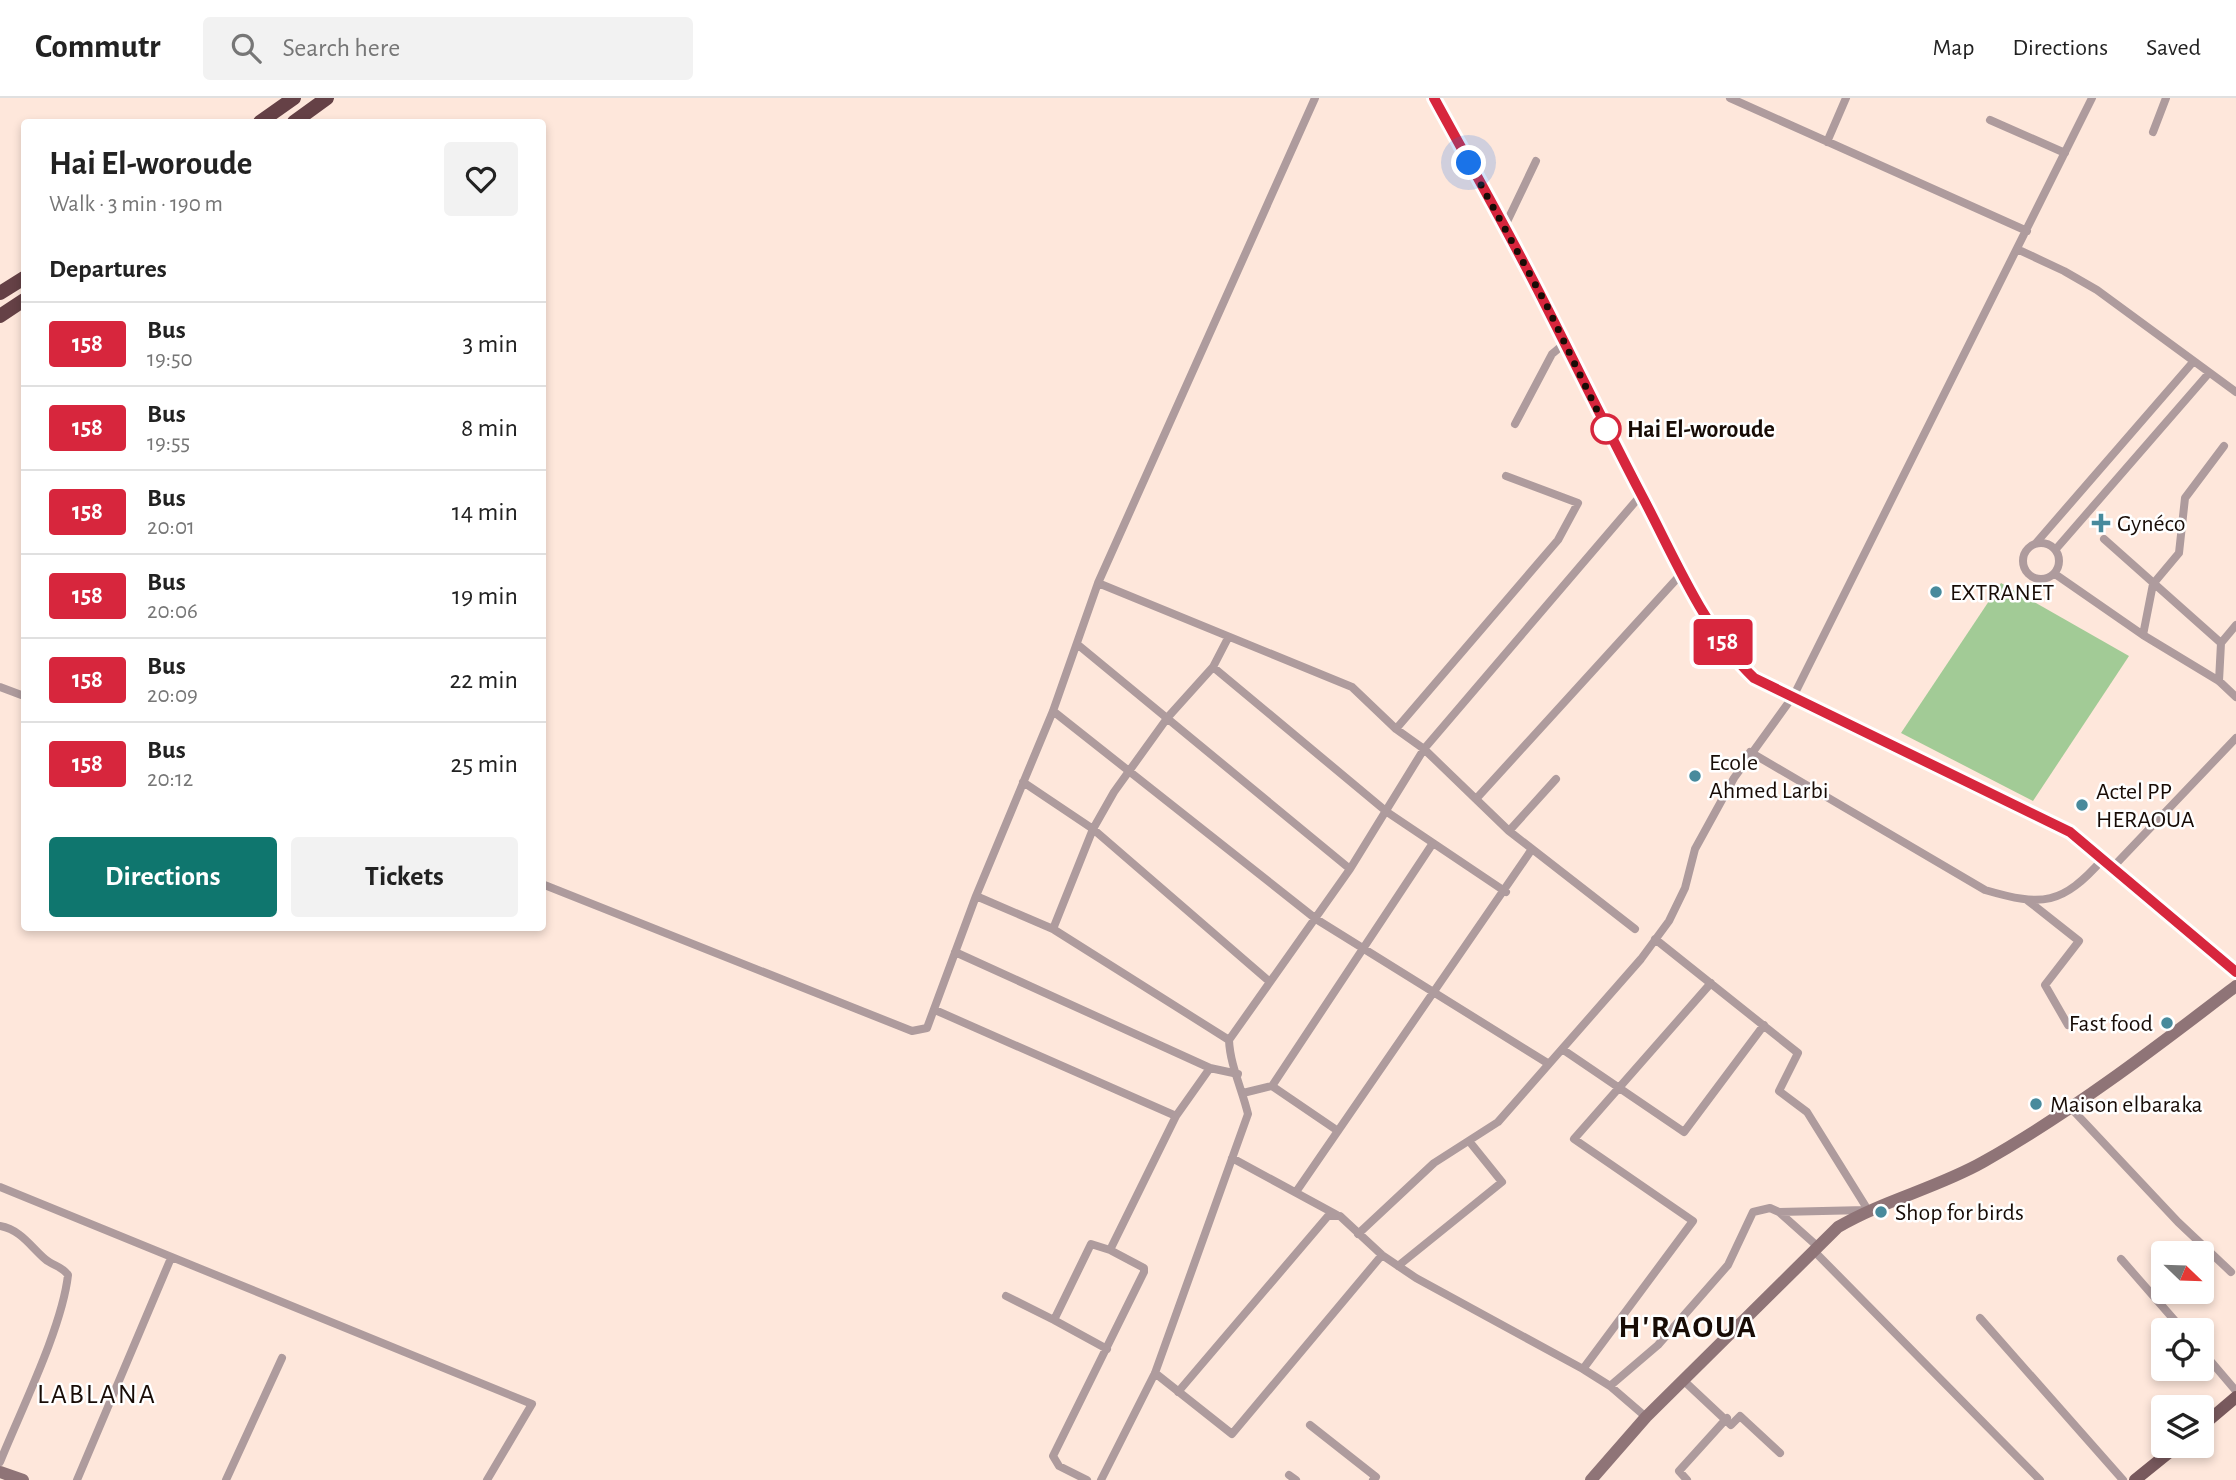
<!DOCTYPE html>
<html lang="en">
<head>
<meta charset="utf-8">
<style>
  :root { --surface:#fff; --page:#f2f2f2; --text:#222; --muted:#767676; --line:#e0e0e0; --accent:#0f766e }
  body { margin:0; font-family:"Alegreya Sans",sans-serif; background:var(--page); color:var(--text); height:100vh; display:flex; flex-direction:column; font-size:26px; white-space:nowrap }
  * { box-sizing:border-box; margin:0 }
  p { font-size:23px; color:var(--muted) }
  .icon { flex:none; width:38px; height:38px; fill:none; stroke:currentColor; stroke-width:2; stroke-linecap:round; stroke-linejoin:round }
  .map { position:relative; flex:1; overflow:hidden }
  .side { position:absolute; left:21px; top:21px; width:525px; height:812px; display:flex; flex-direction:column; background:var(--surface); border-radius:7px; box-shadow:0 4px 10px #0003 }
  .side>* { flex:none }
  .badge { padding:0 14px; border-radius:5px; font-size:24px; line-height:46px }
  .needle { width:46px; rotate:113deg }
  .controls { position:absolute; left:2151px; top:1143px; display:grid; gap:14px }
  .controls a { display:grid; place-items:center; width:63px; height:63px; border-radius:7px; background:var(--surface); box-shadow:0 4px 10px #0003; font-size:35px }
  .you { position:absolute; width:35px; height:35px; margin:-18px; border:5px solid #fff; border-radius:50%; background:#1a73e8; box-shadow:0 0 0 10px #1a73e833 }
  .map>.badge { position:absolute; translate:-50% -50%; box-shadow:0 0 0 4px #fff }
  h2 { padding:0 28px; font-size:26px; line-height:63px }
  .round { display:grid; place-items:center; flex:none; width:74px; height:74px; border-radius:7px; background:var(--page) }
  .headline { display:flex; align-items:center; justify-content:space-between; height:119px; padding:0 28px }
  h1 { font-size:33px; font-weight:700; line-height:52px }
  .cta { display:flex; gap:14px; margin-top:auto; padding:14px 28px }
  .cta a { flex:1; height:80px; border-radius:7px; background:var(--accent); color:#fff; font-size:28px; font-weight:700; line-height:80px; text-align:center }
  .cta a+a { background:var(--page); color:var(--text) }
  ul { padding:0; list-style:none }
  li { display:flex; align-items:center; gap:21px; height:84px; padding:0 28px; border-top:2px solid var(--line) }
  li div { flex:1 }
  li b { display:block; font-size:26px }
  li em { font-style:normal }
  li .badge { min-width:77px; font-weight:700; text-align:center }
  header { display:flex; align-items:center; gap:42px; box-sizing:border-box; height:98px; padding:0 35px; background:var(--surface); border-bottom:2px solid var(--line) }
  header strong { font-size:33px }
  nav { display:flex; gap:38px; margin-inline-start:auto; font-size:24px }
  .search { width:490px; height:63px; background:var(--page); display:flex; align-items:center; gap:18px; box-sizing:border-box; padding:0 24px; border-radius:7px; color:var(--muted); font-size:26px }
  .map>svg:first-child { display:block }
</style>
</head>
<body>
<header>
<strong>Commutr</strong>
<div class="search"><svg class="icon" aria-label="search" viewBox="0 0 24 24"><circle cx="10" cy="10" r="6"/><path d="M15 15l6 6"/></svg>Search here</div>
<nav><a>Map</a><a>Directions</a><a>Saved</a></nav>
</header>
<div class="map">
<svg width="2236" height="1382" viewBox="0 0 2236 1382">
  <rect width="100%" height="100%" fill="#fee7db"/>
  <path fill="#a2cb96" d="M 2001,485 L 2129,558 L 2033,703 L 1901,635 Z"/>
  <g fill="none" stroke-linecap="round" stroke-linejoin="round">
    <path stroke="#ae9b9d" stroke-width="8" d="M 1730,0 L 2027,133
      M 1990,22 L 2065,55
      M 2153,34 L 2166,0
      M 1827,44 L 1846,0
      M 1504,130 L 1536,63
      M 2017,151 L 2064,173 L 2097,192 L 2236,294
      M 1515,326 L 1552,256 L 1564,246
      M 2224,348 L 2185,400 L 2179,455 L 2153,486 L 2143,537 L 2219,583 L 2236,599
      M 2104,441 L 2221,545 L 2219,583
      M2023 463a18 18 0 1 1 36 0a18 18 0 1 1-36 0Z
      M 2036,445 L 2193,264
      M 2056,451 L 2209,275
      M 2055,476 L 2143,537
      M 1098,485 L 1352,589 L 1396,631 L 1424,651 L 1509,733 L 1556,681
      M 2221,545 L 2236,527
      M 1077,546 L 1350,771
      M 1213,569 L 1387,714 L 1506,794
      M 0,589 L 24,598
      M 1053,613 L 1316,821 L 1549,966
      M 1396,631 L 1558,442 L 1578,405 L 1506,378
      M 1750,654 L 1985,792 C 2043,809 2062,807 2103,761
      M 1023,684 L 1093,731 L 1270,884
      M 1476,701 L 1683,474
      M 1509,733 L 1635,831
      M 2113,769 L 2236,640
      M 542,786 L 912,933 L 927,930 L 976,798 L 1053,613 L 1098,485 L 1315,0
      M 976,798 L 1053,831 L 1229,942
      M 2027,802 L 2079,843 L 2045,887 L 2068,927
      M 1053,831 L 1093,731 L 1114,694 L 1168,619 L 1213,569 L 1228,540
      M 1655,841 L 1798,955 L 1779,993 L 1807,1014 L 1868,1112
      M 955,854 L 1210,970 L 1238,976
      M 935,912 L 1176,1018
      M 1562,951 L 1684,1034 L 1764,927
      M 1272,988 L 1338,1033
      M 1243,995 L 1272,988 L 1433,745
      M 2069,1008 L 2178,1124 L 2231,1174
      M 1232,1060 L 1337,1117
      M 0,1089 L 532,1306 L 487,1382
      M 1298,1091 L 1532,751
      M 1779,1114 L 1816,1147
      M 0,1128 C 21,1132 30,1148 45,1161 C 53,1168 62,1168 68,1177 C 62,1230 21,1312 0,1364
      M 1358,1136 L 1434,1065 L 1498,1024 L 1641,861 L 1669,823 L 1685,790 L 1695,751 L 1734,680 L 1794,597 L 2092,0
      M 1813,1152 L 2040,1382
      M 2121,1161 L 2183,1232
      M 1398,1168 L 1502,1084 L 1469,1043
      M 1006,1198 L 1054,1222
      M 1980,1220 L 2123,1382
      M 1107,1251 L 1054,1222 L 1091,1146 L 1110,1152
      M 2202,1253 L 2236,1293
      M 1583,1271 L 1693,1123 L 1574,1041 L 1711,885
      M 1155,1275 L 1232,1336 L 1382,1157
      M 1683,1282 L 1731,1327 L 1740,1318 L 1780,1355
      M 1610,1288 L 1658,1247 L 1728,1167 L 1753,1114 L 1770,1110 L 1779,1114 L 1866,1112
      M 1178,1294 L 1328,1118 L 1340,1118 L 1382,1157 L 1416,1180 L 1583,1271 L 1610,1288 L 1646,1319
      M 1310,1327 L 1376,1379 L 1373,1382
      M 1289,1377 L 1296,1382
      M 77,1382 L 171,1160
      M 226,1382 L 282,1260
      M 1087,1382 L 1059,1368 L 1053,1358 L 1144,1174 L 1144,1170 L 1110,1152 L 1176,1018 L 1210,970
      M 1101,1382 L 1155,1275 L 1248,1016 C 1242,991 1230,967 1229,942 L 1350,771 L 1424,651 L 1641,397
      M 1687,1382 L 1679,1373 L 1727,1320"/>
    <path stroke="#8f7477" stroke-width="12" d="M 1434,0 C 1471,68 1510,136 1545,206 C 1577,269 1608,333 1641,396 C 1673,456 1704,533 1754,580 L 2070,734 L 2236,874
      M 0,1374 L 23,1382
      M 1591,1382 L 1646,1319 L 1838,1129 C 1884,1102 1937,1090 1983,1064 C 2072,1014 2155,950 2236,888"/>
    <path stroke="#78595d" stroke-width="12" d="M 2202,1328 L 2236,1299
      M 2135,1382 L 2177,1348"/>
    <path stroke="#654146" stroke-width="14" d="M 260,24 L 294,0
      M 294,24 L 327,0
      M 0,195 L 24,180
      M 0,218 L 24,202"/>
  </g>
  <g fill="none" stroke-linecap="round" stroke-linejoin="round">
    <g stroke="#fff" stroke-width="16">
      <path id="line" d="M 1434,0 C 1471,68 1510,136 1545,206 C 1577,269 1608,333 1641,396 C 1673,456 1704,533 1754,580 L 2070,734 L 2236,874"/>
    </g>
    <use href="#line" stroke="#d7263d" stroke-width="10"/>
    <path stroke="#180c06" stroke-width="7" stroke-dasharray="0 12.6" d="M 1469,65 L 1546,206 L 1606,331"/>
  </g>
  <circle fill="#fff" stroke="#d7263d" stroke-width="3.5" cx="1606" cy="331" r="14"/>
  <g fill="#488a9c" stroke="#fff" stroke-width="2.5">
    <path d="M2097.5 414.5h7v7h7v7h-7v7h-7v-7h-7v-7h7z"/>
    <circle cx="1936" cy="494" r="7"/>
    <circle cx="1695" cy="678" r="7"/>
    <circle cx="2082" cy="707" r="7"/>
    <circle cx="2167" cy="925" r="7"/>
    <circle cx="2036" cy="1006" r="7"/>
    <circle cx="1881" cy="1114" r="7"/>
  </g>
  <g text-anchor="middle" stroke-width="5" stroke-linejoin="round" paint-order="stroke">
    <g font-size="24" font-weight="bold" fill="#180c06" stroke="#fff" text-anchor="start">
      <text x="1627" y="339">Hai El-woroude</text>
    </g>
    <g font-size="24" fill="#180c06" stroke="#fff" text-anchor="start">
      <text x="2117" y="433">Gynéco</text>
      <text x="1950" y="502">EXTRANET</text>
      <text x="1709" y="672">Ecole<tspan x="1709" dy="28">Ahmed Larbi</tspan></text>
      <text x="2096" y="701">Actel PP<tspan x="2096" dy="28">HERAOUA</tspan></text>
      <text x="2153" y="933" text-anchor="end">Fast food</text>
      <text x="2050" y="1014">Maison elbaraka</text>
      <text x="1895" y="1122">Shop for birds</text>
    </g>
    <g font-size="28" letter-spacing="2" fill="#180c06" stroke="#fff">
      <text x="97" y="1305">LABLANA</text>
    </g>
    <g font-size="32" font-weight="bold" letter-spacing="2" fill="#180c06" stroke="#fff">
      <text x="1688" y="1239">H'RAOUA</text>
    </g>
  </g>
</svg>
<div class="controls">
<a><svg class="needle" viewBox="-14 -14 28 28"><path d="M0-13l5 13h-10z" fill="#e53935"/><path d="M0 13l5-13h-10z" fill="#767676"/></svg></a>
<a><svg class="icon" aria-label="locate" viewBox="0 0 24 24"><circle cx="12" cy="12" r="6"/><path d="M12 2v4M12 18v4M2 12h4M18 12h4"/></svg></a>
<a><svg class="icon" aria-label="layers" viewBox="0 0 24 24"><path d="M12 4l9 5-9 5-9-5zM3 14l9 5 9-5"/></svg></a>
</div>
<div class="you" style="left:1469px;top:65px"></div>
<b class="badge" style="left:1723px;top:544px;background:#d7263d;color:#fff">158</b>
<section class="side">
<div class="headline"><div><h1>Hai El-woroude</h1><p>Walk · 3 min · 190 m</p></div><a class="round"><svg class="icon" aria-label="heart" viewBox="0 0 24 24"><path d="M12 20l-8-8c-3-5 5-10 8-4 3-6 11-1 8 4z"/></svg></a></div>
<h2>Departures</h2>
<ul>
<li><span class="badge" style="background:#d7263d;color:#fff">158</span><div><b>Bus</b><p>19:50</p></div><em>3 min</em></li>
<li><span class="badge" style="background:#d7263d;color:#fff">158</span><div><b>Bus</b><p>19:55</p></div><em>8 min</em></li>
<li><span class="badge" style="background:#d7263d;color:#fff">158</span><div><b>Bus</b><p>20:01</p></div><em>14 min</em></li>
<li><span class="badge" style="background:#d7263d;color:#fff">158</span><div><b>Bus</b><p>20:06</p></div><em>19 min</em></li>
<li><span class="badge" style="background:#d7263d;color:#fff">158</span><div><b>Bus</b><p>20:09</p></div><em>22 min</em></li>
<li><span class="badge" style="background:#d7263d;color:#fff">158</span><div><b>Bus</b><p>20:12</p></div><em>25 min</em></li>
</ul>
<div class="cta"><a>Directions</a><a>Tickets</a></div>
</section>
</div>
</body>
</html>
